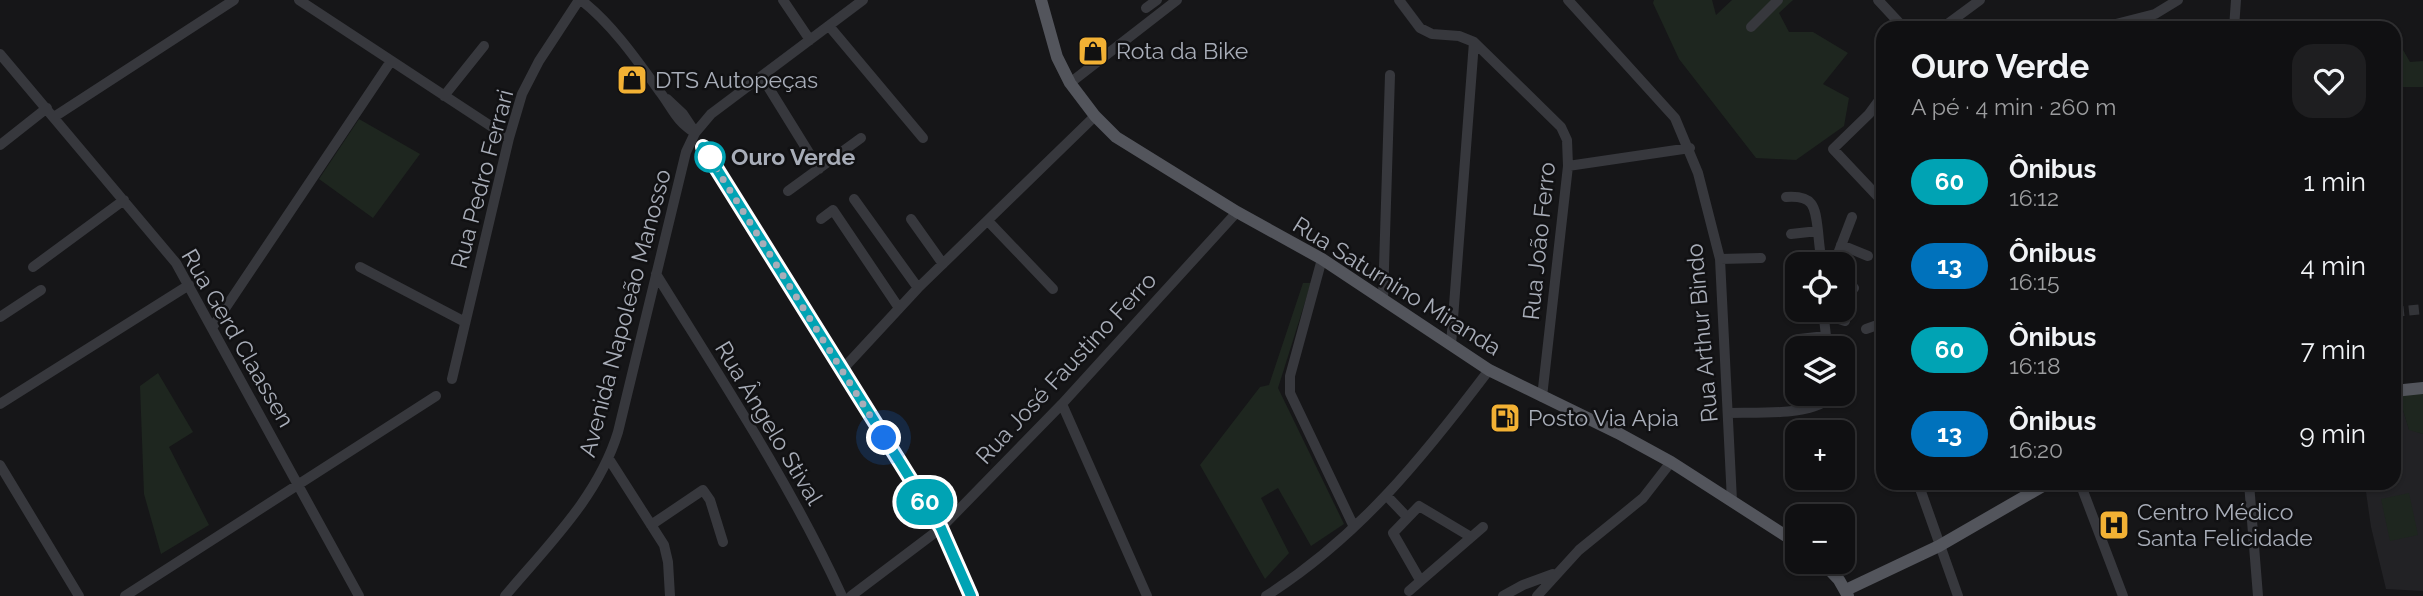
<!DOCTYPE html>
<html lang="pt">
<head>
<meta charset="utf-8">
<style>
  :root { --surface:#101012; --page:#1e1e20; --text:#f1f3f6; --muted:#9c9d9f; --line:#303032 }
  body { margin:0; font-family:Raleway,sans-serif; background:var(--page); color:var(--text); height:100vh; display:flex; flex-direction:column; font-size:26px; white-space:nowrap }
  * { box-sizing:border-box; margin:0 }
  p { font-size:23px; color:var(--muted) }
  .icon { flex:none; width:38px; height:38px; fill:none; stroke:currentColor; stroke-width:2; stroke-linecap:round; stroke-linejoin:round }
  .map { position:relative; flex:1; overflow:hidden }
  .side { position:absolute; left:1876px; top:21px; width:525px; height:469px; display:flex; flex-direction:column; background:var(--surface); border-radius:21px; box-shadow:0 2px 5px #0004,0 0 0 2px var(--line) }
  .side>* { flex:none }
  .badge { padding:0 14px; border-radius:23px; font-size:24px; line-height:46px }
  .buttons { position:absolute; left:1785px; top:252px; display:grid; gap:14px }
  .buttons a { display:grid; place-items:center; width:70px; height:70px; border-radius:14px; background:var(--surface); box-shadow:0 2px 5px #0004,0 0 0 2px var(--line); font-size:35px }
  .you { position:absolute; width:35px; height:35px; margin:-18px; border:5px solid #fff; border-radius:50%; background:#1a73e8; box-shadow:0 0 0 10px #1a73e833 }
  .map>.badge { position:absolute; translate:-50% -50%; box-shadow:0 0 0 4px #fff }
  .round { display:grid; place-items:center; flex:none; width:74px; height:74px; border-radius:21px; background:var(--page) }
  .overview { display:flex; align-items:center; justify-content:space-between; height:119px; padding:0 35px }
  h1 { font-size:33px; font-weight:700; line-height:52px }
  ul { padding:0; list-style:none }
  li { display:flex; align-items:center; gap:21px; height:84px; padding:0 35px }
  li div { flex:1 }
  li b { display:block; font-size:26px }
  li em { font-style:normal }
  li .badge { min-width:77px; font-weight:700; text-align:center }
  .map>svg:first-child { display:block }
</style>
</head>
<body>
<div class="map">
<svg width="2423" height="596" viewBox="0 0 2423 596">
  <rect width="100%" height="100%" fill="#161618"/>
  <path fill="#222225" d="M 2398,394 L 2409,429 L 2423,434 L 2423,591 L 2386,589 L 2371,527 L 2366,492 L 2358,488 L 2357,483 L 2394,483 L 2394,395 Z"/>
  <path fill="#1e261f" d="M 1654,0 L 1712,0 L 1716,15 L 1732,0 L 1793,0 L 1779,13 L 1789,32 L 1813,32 L 1848,53 L 1823,84 L 1849,98 L 1844,126 L 1796,160 L 1756,158 L 1679,59 L 1653,3 Z
    M 2399,43 L 2410,62 L 2423,61 L 2423,87 L 2402,87 L 2394,91 L 2394,45 Z
    M 359,119 L 420,154 L 373,218 L 319,179 Z
    M 1303,283 L 1311,283 L 1278,388 L 1344,524 L 1311,546 L 1278,488 L 1261,498 L 1289,553 L 1265,579 L 1200,465 L 1260,387 L 1269,385 Z
    M 158,373 L 193,432 L 169,447 L 209,525 L 161,554 L 144,494 L 140,386 Z
    M 2423,391 L 2423,434 L 2409,430 L 2398,394 Z
    M 2409,493 L 2418,535 L 2390,541 L 2381,499 Z"/>
  <g fill="none" stroke-linecap="round" stroke-linejoin="round">
    <path stroke="#333438" stroke-width="10" stroke-dasharray="10 5" stroke-linecap="butt" d="M 2394,312 L 2423,309"/>
    <path stroke="#37383d" stroke-width="10" d="M 299,0 L 509,138
      M 581,0 C 612,24 637,60 660,92 C 673,109 675,120 695,133
      M 783,0 L 810,40
      M 1399,0 L 1420,28 L 1432,34 L 1459,36 L 1474,42 L 1561,127 L 1567,140 L 1568,166 L 1542,397
      M 1568,0 L 1675,118 L 1698,173 L 1720,259 L 1732,501
      M 1878,0 L 1904,28
      M 1146,8 L 1157,0
      M 829,26 L 923,138
      M 1751,27 L 1778,0
      M 1942,28 L 1980,0
      M 2100,28 L 2155,14 L 2178,0
      M 2234,28 L 2236,0
      M 0,54 L 176,263 L 359,596
      M 762,77 L 819,169
      M 1070,83 L 1177,0
      M 1883,95 L 1869,114 L 1833,149 L 1883,202
      M 444,96 L 484,46
      M 667,99 L 683,114 L 693,129
      M 54,117 L 234,0
      M 0,145 L 47,108
      M 703,147 L 941,528 L 971,596
      M 1568,166 L 1690,148
      M 788,191 L 861,138
      M 1786,197 C 1814,195 1815,206 1818,231 C 1819,242 1820,253 1822,264
      M 854,199 L 918,288
      M 821,219 L 833,210 L 899,308
      M 911,219 L 943,264
      M 988,221 L 1053,289
      M 1791,234 L 1818,231
      M 1841,245 L 1868,256
      M 1322,259 L 1290,376 L 1290,393 L 1354,527
      M 1720,259 L 1761,258
      M 1834,264 L 1852,217
      M 33,267 L 124,200
      M 360,267 L 465,322
      M 1792,269 L 1797,269
      M 656,274 C 721,379 790,483 842,596
      M 1883,277 L 1883,278
      M 1843,284 L 1854,288
      M 1383,299 L 1390,75
      M 1823,310 L 1826,336 L 1837,348
      M 1824,314 L 1845,321
      M 0,317 L 41,290
      M 212,328 L 391,61
      M 1866,329 L 1883,323
      M 1799,339 L 1826,336 L 1826,348
      M 1451,345 L 1474,42
      M 842,370 L 918,288 L 1095,116
      M 1794,372 L 1797,372
      M 452,379 L 509,138 L 522,94 L 539,61 L 579,0
      M 0,404 L 189,285
      M 1062,404 L 1147,596
      M 1729,413 C 1757,412 1816,417 1834,394
      M 609,459 L 664,545 L 668,562 L 670,596
      M 0,465 L 79,596
      M 1918,483 L 1958,596
      M 2080,483 L 2123,596
      M 2249,483 L 2258,596
      M 1386,495 L 1407,517
      M 651,525 L 703,490 L 710,500 L 723,542
      M 1420,580 L 1393,533 L 1419,506 L 1471,537
      M 1409,591 L 1483,527
      M 125,596 L 436,396
      M 505,596 C 548,545 598,497 618,432 L 686,152 L 695,133 L 711,114 L 863,0
      M 851,596 L 941,528 L 1062,404 L 1237,212
      M 1266,596 C 1359,537 1423,457 1489,370
      M 1503,596 L 1523,585 L 1553,574
      M 1537,596 L 1579,550 L 1643,498 L 1671,462"/>
    <path stroke="#53555c" stroke-width="12" d="M 1041,0 L 1057,57 L 1070,83 L 1095,116 L 1116,137 L 1237,212 L 1322,259 L 1489,370 L 1618,433 L 1671,462 L 1797,543
      M 2394,391 L 2423,388
      M 1822,562 L 1839,580 L 1848,596
      M 1846,590 L 1939,546 L 2048,483"/>
  </g>
  <g fill="none" stroke-linecap="round" stroke-linejoin="round">
    <g stroke="#fff" stroke-width="16">
      <path id="line" d="M 703,147 L 941,528 L 971,596"/>
    </g>
    <use href="#line" stroke="#00a3b4" stroke-width="10"/>
    <path stroke="#a8adb8" stroke-width="7" stroke-dasharray="0 12.6" d="M 710,157 L 703,147 L 884,438"/>
  </g>
  <defs>
    <g id="shop-square" transform="scale(1.575)"><rect x="-9" y="-9" width="18" height="18" rx="4" fill="#f2b134" stroke="#111113"/><path d="M-5-2.5h2.3a2.7 3.5 0 0 1 5.4 0H5L5.5 6h-11ZM-1.5-2.5h3a1.5 2.3 0 0 0-3 0Z" fill="#111"/></g>
    <g id="fuel-square" transform="scale(1.575)"><rect x="-9" y="-9" width="18" height="18" rx="4" fill="#f2b134" stroke="#111113"/><path d="M-5.5-6h7V0h2V4h1.3V-2.5L3-4.5l.8-.8L6-3V5H2.5V1h-1V6h-7ZM-4.2-4.7v3.2H.2V-4.7Z" fill="#111"/></g>
    <g id="hospital-square" transform="scale(1.575)"><rect x="-9" y="-9" width="18" height="18" rx="4" fill="#f2b134" stroke="#111113"/><path d="M-5-5h3v3.5h4V-5h3V5h-3V1.5h-4V5h-3Z" fill="#111"/></g>
  </defs>
  <g fill-rule="evenodd">
    <use href="#shop-square" x="1093" y="51"/>
    <use href="#shop-square" x="632" y="80"/>
    <use href="#fuel-square" x="1505" y="418"/>
    <use href="#hospital-square" x="2114" y="525"/>
  </g>
  <circle fill="#fff" stroke="#00a3b4" stroke-width="3.5" cx="710" cy="157" r="14"/>
  <g text-anchor="middle" stroke-width="5" stroke-linejoin="round" paint-order="stroke">
    <g font-size="23" fill="#a8adb8" stroke="#111113" text-anchor="start">
      <text x="1116" y="59">Rota da Bike</text>
      <text x="655" y="88">DTS Autopeças</text>
      <text x="1528" y="426">Posto Via Apia</text>
      <text x="2137" y="520">Centro Médico<tspan x="2137" dy="26">Santa Felicidade</tspan></text>
    </g>
    <g font-size="23" font-weight="bold" fill="#a8adb8" stroke="#111113" text-anchor="start">
      <text x="731" y="165">Ouro Verde</text>
    </g>
    <g font-size="23" fill="#a8adb8" stroke="#111113">
      <text transform="translate(482 179) rotate(-75)" y="8">Rua Pedro Ferrari</text>
      <text transform="translate(1539 241) rotate(-84)" y="8">Rua João Ferro</text>
      <text transform="translate(1397 286) rotate(32)" y="8">Rua Saturnino Miranda</text>
      <text transform="translate(625 313) rotate(-75)" y="8">Avenida Napoleão Manosso</text>
      <text transform="translate(1702 333) rotate(-95)" y="8">Rua Arthur Bindo</text>
      <text transform="translate(238 338) rotate(60)" y="8">Rua Gerd Claassen</text>
      <text transform="translate(1066 368) rotate(-47)" y="8">Rua José Faustino Ferro</text>
      <text transform="translate(769 423) rotate(59)" y="8">Rua Ângelo Stival</text>
    </g>
  </g>
</svg>
<div class="buttons">
<a><svg class="icon" aria-label="locate" viewBox="0 0 24 24"><circle cx="12" cy="12" r="6"/><path d="M12 2v4M12 18v4M2 12h4M18 12h4"/></svg></a>
<a><svg class="icon" aria-label="layers" viewBox="0 0 24 24"><path d="M12 4l9 5-9 5-9-5zM3 14l9 5 9-5"/></svg></a>
<a>+</a>
<a>−</a>
</div>
<div class="you" style="left:884px;top:438px"></div>
<b class="badge" style="left:925px;top:502px;background:#00a3b4;color:#fff">60</b>
<section class="side">
<div class="overview"><div><h1>Ouro Verde</h1><p>A pé · 4 min · 260 m</p></div><a class="round"><svg class="icon" aria-label="heart" viewBox="0 0 24 24"><path d="M12 20l-8-8c-3-5 5-10 8-4 3-6 11-1 8 4z"/></svg></a></div>
<ul>
<li><span class="badge" style="background:#00a3b4;color:#fff">60</span><div><b>Ônibus</b><p>16:12</p></div><em>1 min</em></li>
<li><span class="badge" style="background:#0072bc;color:#fff">13</span><div><b>Ônibus</b><p>16:15</p></div><em>4 min</em></li>
<li><span class="badge" style="background:#00a3b4;color:#fff">60</span><div><b>Ônibus</b><p>16:18</p></div><em>7 min</em></li>
<li><span class="badge" style="background:#0072bc;color:#fff">13</span><div><b>Ônibus</b><p>16:20</p></div><em>9 min</em></li>
</ul>
</section>
</div>
</body>
</html>
